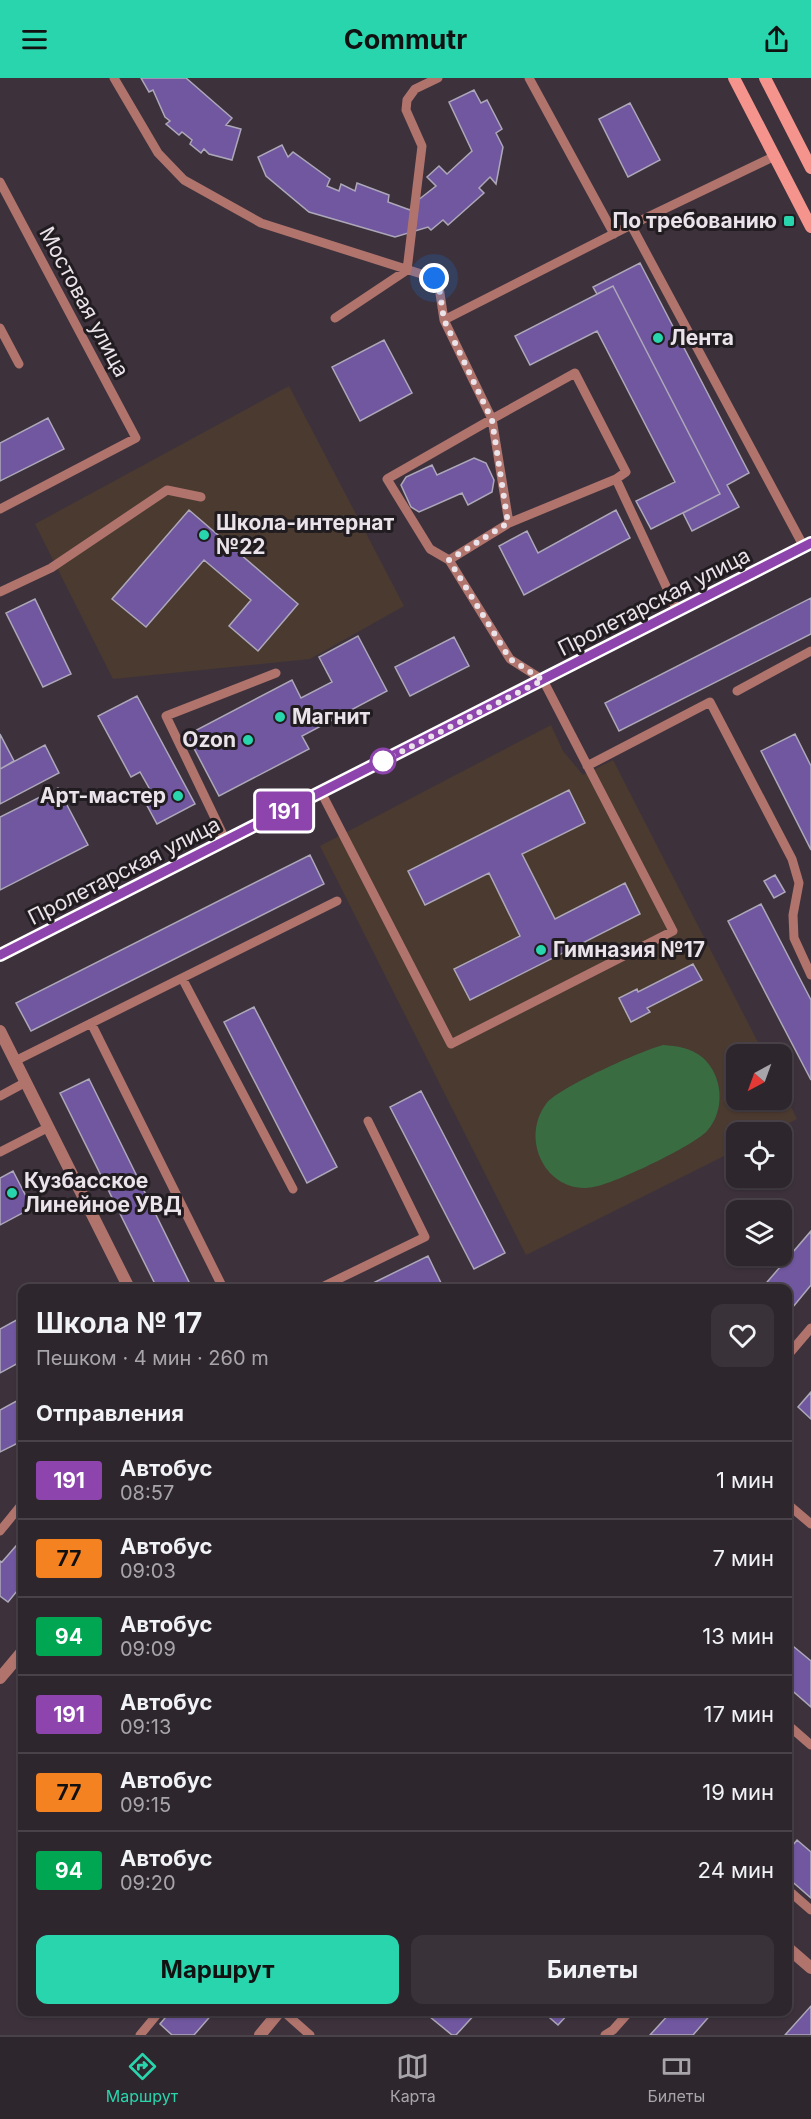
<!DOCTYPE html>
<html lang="ru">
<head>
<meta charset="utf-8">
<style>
  :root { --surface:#2e262d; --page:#3a3239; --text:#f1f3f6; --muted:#a7a5aa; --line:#494349; --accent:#28d5ad }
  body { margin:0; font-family:Inter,sans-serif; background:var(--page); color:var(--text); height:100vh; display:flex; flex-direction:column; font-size:22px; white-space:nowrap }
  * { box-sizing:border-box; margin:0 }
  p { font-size:20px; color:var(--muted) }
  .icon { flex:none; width:33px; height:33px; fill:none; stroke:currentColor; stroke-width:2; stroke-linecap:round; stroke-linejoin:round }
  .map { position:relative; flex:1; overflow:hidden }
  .side { position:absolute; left:18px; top:1206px; width:774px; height:732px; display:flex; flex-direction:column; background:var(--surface); border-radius:12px; box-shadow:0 2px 4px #0004,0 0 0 2px var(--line) }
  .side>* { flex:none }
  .badge { padding:0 12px; border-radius:4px; font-size:21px; line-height:39px }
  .needle { width:39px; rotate:221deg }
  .tools { position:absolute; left:726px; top:966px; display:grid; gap:12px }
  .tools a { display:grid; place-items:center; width:66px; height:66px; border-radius:12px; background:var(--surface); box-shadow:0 2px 4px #0004,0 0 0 2px var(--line); font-size:30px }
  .you { position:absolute; width:30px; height:30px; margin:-15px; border:4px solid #fff; border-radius:50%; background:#1a73e8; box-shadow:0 0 0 9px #1a73e833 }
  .map>.badge { position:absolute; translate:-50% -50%; box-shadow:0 0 0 3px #fff }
  h2 { padding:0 18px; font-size:22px; line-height:54px }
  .round { display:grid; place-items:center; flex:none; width:63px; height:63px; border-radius:12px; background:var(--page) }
  .head { display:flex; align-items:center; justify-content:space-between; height:102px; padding:0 18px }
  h1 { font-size:28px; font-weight:700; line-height:45px }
  .primary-button { display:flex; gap:12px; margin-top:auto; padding:12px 18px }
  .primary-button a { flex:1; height:69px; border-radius:12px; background:var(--accent); color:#111; font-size:24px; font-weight:700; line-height:69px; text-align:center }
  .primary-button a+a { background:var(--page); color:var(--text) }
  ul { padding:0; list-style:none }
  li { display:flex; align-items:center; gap:18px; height:78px; padding:0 18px; border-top:2px solid var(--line) }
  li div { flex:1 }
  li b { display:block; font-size:22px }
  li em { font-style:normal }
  li .badge { min-width:66px; font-weight:700; text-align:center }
  header { display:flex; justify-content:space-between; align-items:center; height:78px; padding:0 18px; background:var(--accent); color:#111; font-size:27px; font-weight:700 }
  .menu { display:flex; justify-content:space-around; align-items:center; height:84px; border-top:2px solid var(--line); background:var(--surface); font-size:16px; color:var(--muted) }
  .menu a { display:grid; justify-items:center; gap:3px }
  .menu .on { color:var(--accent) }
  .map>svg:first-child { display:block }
</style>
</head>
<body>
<header><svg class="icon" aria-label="menu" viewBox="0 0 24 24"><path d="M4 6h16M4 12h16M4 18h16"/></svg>Commutr<svg class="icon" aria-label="share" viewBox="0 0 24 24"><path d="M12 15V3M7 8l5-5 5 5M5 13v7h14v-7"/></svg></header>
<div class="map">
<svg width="811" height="1957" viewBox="0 0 811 1957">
  <rect width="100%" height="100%" fill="#3d323c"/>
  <path fill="#4b3a30" d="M 289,308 L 404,528 L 310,581 L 113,601 L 35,446 Z
    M 551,647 L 563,673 L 583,697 L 613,682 L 764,976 L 736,976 L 736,1022 L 782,1022 L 782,1011 L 797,1041 L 771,1054 L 736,1054 L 736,1072 L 526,1177 L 320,768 Z"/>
  <path fill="#396c41" d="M 663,967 C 677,968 691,970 702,979 C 723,997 726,1032 707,1053 C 693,1068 619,1103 598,1108 C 550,1121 518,1064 546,1026 C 559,1009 641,973 663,967 Z"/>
  <path fill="#70579f" stroke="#ada8b9" stroke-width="1.5" d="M 141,0 L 186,0 L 232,40 L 226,47 L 241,51 L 232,82 L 209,76 L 204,71 L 201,75 L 190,66 L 192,62 L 182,54 L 179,57 L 166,46 L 170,43 L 165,39 L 153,12 L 149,14 Z
    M 474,12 L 481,25 L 487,22 L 502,51 L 496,55 L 503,69 L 496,106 L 490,99 L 479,110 L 484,115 L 448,147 L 443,142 L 431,152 L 428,149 L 395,159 L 309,134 L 266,98 L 258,79 L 282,67 L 288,79 L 293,74 L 330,101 L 327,108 L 339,113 L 341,106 L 355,113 L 357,105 L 389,117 L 388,124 L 410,132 L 412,127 L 436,108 L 427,99 L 439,88 L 447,96 L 472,73 L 449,24 Z
    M 630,25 L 660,82 L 628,99 L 599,41 Z
    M 640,185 L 749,395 L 727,407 L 739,429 L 692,453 L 683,435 L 720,416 L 613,208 L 597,216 L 593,209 Z
    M 613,208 L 720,416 L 651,451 L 636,423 L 675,404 L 597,253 L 530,287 L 515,258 Z
    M 384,262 L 412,315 L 360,343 L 332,289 Z
    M 48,340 L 64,371 L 0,403 L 0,365 Z
    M 474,380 L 486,385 L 494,402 L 492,414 L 468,427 L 462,415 L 419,434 L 411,429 L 401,407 L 406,399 L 432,387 L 437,397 Z
    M 189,432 L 298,526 L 258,573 L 229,548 L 251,522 L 204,482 L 146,549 L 112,521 Z
    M 616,432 L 630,460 L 524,517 L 499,468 L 527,453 L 538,475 Z
    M 811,520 L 811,556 L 619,653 L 605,625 Z
    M 35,521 L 71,596 L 43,609 L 6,535 Z
    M 358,558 L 387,613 L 302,658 L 309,671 L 219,718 L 187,657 L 292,602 L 301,620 L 332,604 L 319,579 Z
    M 454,559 L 469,588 L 410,618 L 395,589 Z
    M 137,618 L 195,726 L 157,746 L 144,722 L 153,717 L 140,694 L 131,699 L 98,638 Z
    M 0,656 L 14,683 L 0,691 Z
    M 795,656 L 811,688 L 811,772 L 761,673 Z
    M 45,667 L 59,695 L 0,726 L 0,691 Z
    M 58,710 L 88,767 L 0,812 L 0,739 Z
    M 569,712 L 585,745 L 522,776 L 555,841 L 625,805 L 640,836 L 470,922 L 454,891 L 520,858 L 489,795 L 425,827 L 408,793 Z
    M 310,777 L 324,806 L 31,953 L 16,925 Z
    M 775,797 L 785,814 L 774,820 L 764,803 Z
    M 761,826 L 811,922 L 811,1002 L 728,843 Z
    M 693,886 L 702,902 L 647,930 L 650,934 L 631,944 L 619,920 L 637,911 L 638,914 Z
    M 254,929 L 337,1089 L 307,1105 L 224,944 Z
    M 89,1001 L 192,1210 L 157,1210 L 60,1015 Z
    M 421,1013 L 505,1175 L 474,1191 L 390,1029 Z
    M 13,1093 L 32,1130 L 0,1147 L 0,1100 Z
    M 811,1153 L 811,1207 L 788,1235 L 788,1210 L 762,1210 Z
    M 428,1178 L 443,1209 L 363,1210 Z
    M 22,1239 L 22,1283 L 0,1295 L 0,1251 Z
    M 811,1314 L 811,1341 L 798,1329 Z
    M 22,1320 L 22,1363 L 0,1374 L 0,1332 Z
    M 22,1461 L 22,1507 L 8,1524 L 0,1518 L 0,1483 L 2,1484 Z
    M 788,1564 L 811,1583 L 811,1629 L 788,1609 Z
    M 797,1762 L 811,1774 L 811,1820 L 788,1800 L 788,1773 Z
    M 811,1928 L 811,1957 L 785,1957 Z
    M 170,1934 L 214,1934 L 194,1957 L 172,1957 L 160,1946 Z
    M 424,1934 L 477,1934 L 456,1957 L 452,1957 Z
    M 543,1934 L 570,1934 L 558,1947 Z
    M 671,1934 L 713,1934 L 693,1957 L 650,1957 Z"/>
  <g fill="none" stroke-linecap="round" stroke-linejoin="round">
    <path stroke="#b0746d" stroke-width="9" d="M 114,0 L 158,75 L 184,102 L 261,145 L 434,200 L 439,209 L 444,242
      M 529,0 L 614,156
      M 0,104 L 136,360 L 0,431
      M 631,147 L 804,469
      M 335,240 L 407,192 L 422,68 L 406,32 L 407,22 L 415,11 L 438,0
      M 0,250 L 19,286
      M 575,295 L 626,394 L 616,401 L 509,445 L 492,341 Z
      M 616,401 L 678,534
      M 449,482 L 430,471 L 387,401 L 492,341 L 444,242 L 631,147 L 775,78
      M 0,514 L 51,490 L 167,412 L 201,419
      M 737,613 L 811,573
      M 587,688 L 710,624 L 792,781 L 799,805 L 793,837 L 794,860 L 811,897
      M 321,714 L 451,966 L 673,853 L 543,602 L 510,581 L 449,482 L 509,445
      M 226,763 L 166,638 L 276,595
      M 182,900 L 293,1111
      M 91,945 L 223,1210
      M 15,983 L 337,823
      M 0,1018 L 26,1004
      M 0,1074 L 49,1049
      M 320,1210 L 425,1159 L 368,1043
      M 788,1277 L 811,1250
      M 788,1434 L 791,1429 L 811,1446
      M 0,1453 L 22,1426
      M 788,1647 L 811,1667
      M 788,1812 L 811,1832
      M 284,1934 L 310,1957
      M 140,1957 L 159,1934
      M 605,1957 L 613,1952 L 629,1934"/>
    <path stroke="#b0746d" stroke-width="12" d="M 0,1600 L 22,1574"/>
    <path stroke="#b0746d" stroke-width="12" d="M 0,877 L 811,465
      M 0,953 L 129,1210
      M 788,1870 L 811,1890
      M 260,1957 L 279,1934"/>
    <path stroke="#f5948c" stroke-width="12" d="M 734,0 L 811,149
      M 765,0 L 811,90"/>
  </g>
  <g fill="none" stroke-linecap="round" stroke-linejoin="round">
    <g stroke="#fff" stroke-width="14">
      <path id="line" d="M 0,877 L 811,465"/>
    </g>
    <use href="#line" stroke="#8e44ad" stroke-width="9"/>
    <path stroke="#ebe3ea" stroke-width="6" stroke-dasharray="0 10.8" d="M 383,683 L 543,602 L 510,581 L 449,482 L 508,445 L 492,342 L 444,242 L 439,209 L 434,200"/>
  </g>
  <g fill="#28d5ad" stroke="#211c20" stroke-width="2">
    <rect x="783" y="137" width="12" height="12" rx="3"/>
    <circle cx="658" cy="260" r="6"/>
    <circle cx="204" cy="457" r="6"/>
    <circle cx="280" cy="639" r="6"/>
    <circle cx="248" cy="662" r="6"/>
    <circle cx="178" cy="718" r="6"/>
    <circle cx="541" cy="872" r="6"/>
    <circle cx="12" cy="1115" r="6"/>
  </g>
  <circle fill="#fff" stroke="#8e44ad" stroke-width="3" cx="383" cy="683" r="12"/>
  <g text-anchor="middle" stroke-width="6" stroke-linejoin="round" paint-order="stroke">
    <g font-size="21" font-weight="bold" fill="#ebe3ea" stroke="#211c20" text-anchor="start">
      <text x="777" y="150" text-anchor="end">По требованию</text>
      <text x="670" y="267">Лента</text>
      <text x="216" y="452">Школа-интернат<tspan x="216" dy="24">№22</tspan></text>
      <text x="292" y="646">Магнит</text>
      <text x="236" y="669" text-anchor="end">Ozon</text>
      <text x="166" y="725" text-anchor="end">Арт-мастер</text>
      <text x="553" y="879">Гимназия №17</text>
      <text x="24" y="1110">Кузбасское<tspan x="24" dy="24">Линейное УВД</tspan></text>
    </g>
    <g font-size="21" fill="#ebe3ea" stroke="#211c20">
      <text transform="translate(84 224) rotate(62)" y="7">Мостовая улица</text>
      <text transform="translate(654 524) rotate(-27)" y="7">Пролетарская улица</text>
      <text transform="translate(124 793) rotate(-27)" y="7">Пролетарская улица</text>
    </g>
  </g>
</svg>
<div class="tools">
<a><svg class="needle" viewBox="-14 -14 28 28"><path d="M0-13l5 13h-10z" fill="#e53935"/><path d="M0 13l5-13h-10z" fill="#a7a5aa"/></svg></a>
<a><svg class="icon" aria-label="locate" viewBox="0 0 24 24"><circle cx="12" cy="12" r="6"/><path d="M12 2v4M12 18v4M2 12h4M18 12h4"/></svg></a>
<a><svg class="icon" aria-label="layers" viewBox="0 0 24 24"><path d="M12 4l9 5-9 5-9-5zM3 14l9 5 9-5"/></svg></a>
</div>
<div class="you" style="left:434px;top:200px"></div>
<b class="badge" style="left:284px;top:733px;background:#8e44ad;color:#fff">191</b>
<section class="side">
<div class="head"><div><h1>Школа № 17</h1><p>Пешком · 4 мин · 260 m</p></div><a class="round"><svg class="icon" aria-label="heart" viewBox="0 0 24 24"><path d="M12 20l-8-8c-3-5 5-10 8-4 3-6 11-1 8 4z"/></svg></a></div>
<h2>Отправления</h2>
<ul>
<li><span class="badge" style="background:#8e44ad;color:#fff">191</span><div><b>Автобус</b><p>08:57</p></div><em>1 мин</em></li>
<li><span class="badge" style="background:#f58220;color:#111">77</span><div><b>Автобус</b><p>09:03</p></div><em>7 мин</em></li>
<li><span class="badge" style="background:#00a651;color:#fff">94</span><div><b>Автобус</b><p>09:09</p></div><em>13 мин</em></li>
<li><span class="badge" style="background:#8e44ad;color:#fff">191</span><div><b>Автобус</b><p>09:13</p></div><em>17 мин</em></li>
<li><span class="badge" style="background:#f58220;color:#111">77</span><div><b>Автобус</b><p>09:15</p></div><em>19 мин</em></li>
<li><span class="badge" style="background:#00a651;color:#fff">94</span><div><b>Автобус</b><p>09:20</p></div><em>24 мин</em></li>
</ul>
<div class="primary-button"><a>Маршрут</a><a>Билеты</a></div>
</section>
</div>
<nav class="menu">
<a class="on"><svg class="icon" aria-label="directions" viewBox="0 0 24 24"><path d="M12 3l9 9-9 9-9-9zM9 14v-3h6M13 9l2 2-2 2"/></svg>Маршрут</a>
<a><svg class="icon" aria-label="map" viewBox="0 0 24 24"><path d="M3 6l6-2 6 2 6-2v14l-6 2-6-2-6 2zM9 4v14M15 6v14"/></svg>Карта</a>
<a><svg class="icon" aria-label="tickets" viewBox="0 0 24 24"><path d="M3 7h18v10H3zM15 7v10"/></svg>Билеты</a>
</nav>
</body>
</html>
